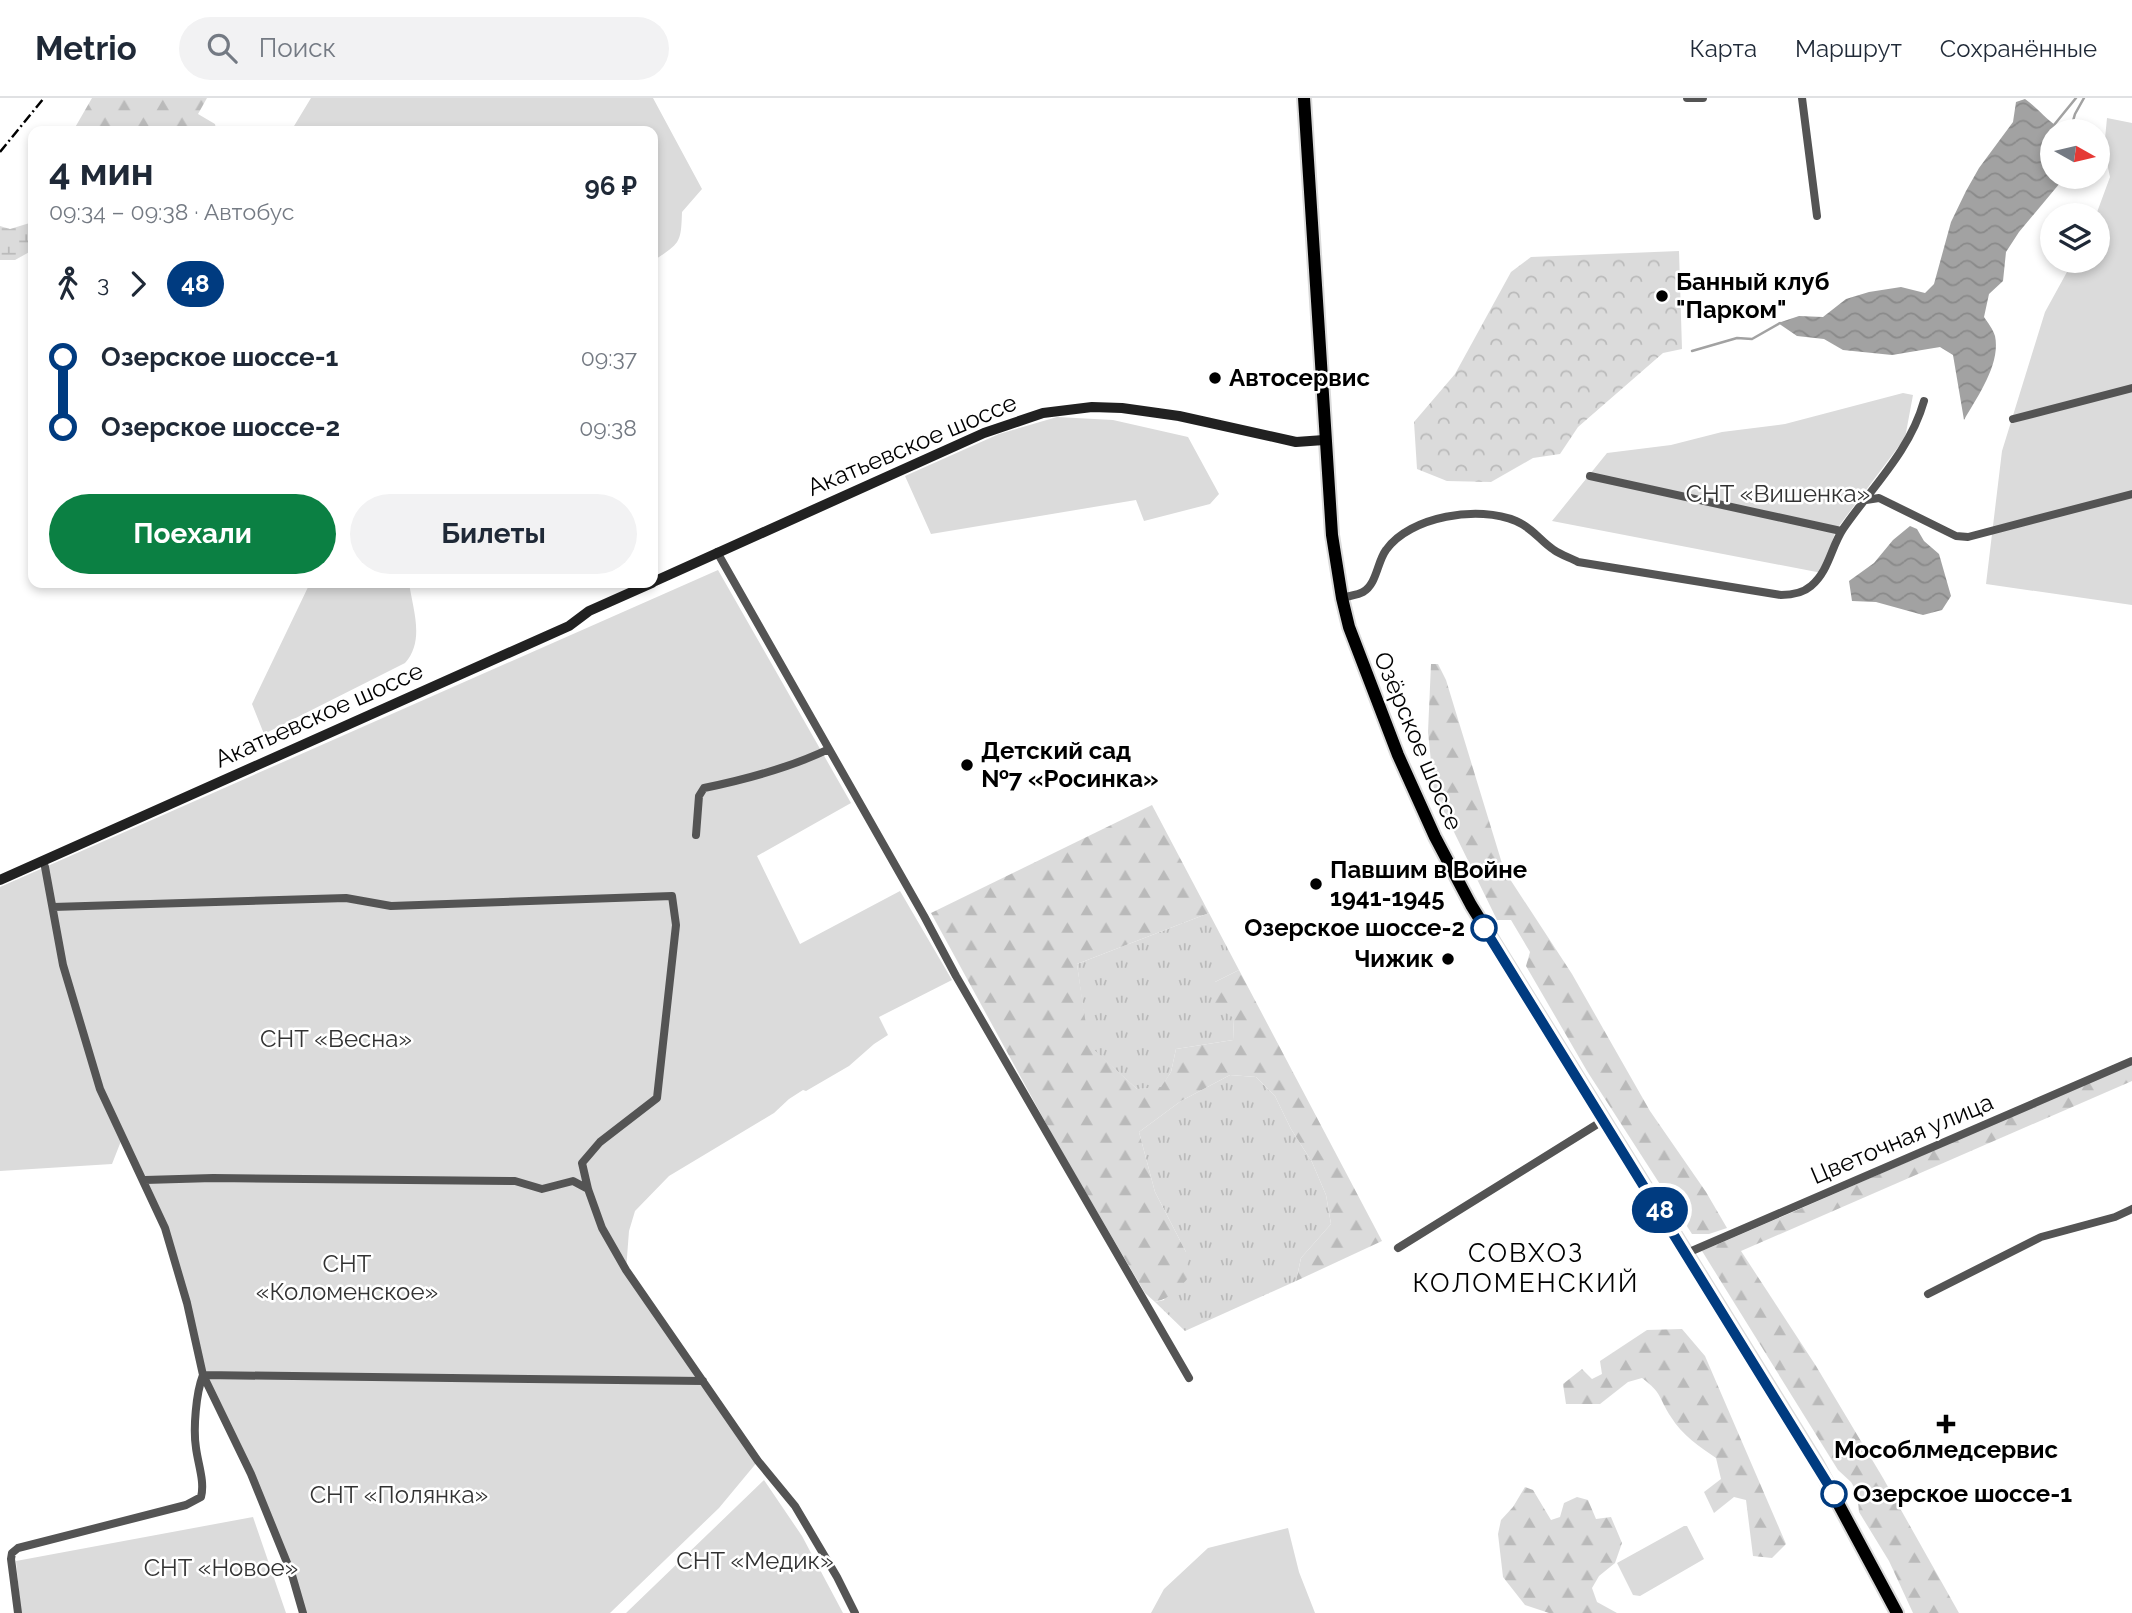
<!DOCTYPE html>
<html lang="ru">
<head>
<meta charset="utf-8">
<style>
  :root { --surface:#fff; --page:#f2f2f3; --text:#1f2937; --muted:#747a83; --line:#e0e1e3; --accent:#0b8043 }
  body { margin:0; font-family:Raleway,sans-serif; background:var(--page); color:var(--text); height:100vh; display:flex; flex-direction:column; font-size:26px; white-space:nowrap }
  * { box-sizing:border-box; margin:0 }
  p { font-size:23px; color:var(--muted) }
  .icon { flex:none; width:38px; height:38px; fill:none; stroke:currentColor; stroke-width:2; stroke-linecap:round; stroke-linejoin:round }
  .map { position:relative; flex:1; overflow:hidden }
  .side { position:absolute; left:28px; top:28px; width:630px; height:462px; display:flex; flex-direction:column; background:var(--surface); border-radius:14px; box-shadow:0 4px 10px #0003 }
  .side>* { flex:none }
  .badge { padding:0 14px; border-radius:23px; font-size:24px; line-height:46px }
  .needle { width:46px; rotate:98deg }
  .fabs { position:absolute; left:2040px; top:21px; display:grid; gap:14px }
  .fabs a { display:grid; place-items:center; width:70px; height:70px; border-radius:50%; background:var(--surface); box-shadow:0 4px 10px #0003; font-size:35px }
  .map>.badge { position:absolute; translate:-50% -50%; box-shadow:0 0 0 4px #fff }
  .legs { display:flex; align-items:center; gap:10px; height:77px; padding:0 21px; font-size:23px }
  .legs p { margin-inline-start:auto }
  .overview { display:flex; align-items:center; justify-content:space-between; height:119px; padding:0 21px }
  h1 { font-size:38px; font-weight:700; line-height:52px }
  .cta { display:flex; gap:14px; margin-top:auto; padding:14px 21px }
  .cta a { flex:1; height:80px; border-radius:42px; background:var(--accent); color:#fff; font-size:28px; font-weight:700; line-height:80px; text-align:center }
  .cta a+a { background:var(--page); color:var(--text) }
  ul { padding:0 21px; list-style:none }
  li { display:flex; align-items:center; gap:24px; height:70px; font-size:26px }
  li i { display:grid; place-items:center; width:10px; height:100%; margin:0 9px; background:currentColor }
  li i::after { content:''; width:18px; height:18px; margin:-9px; border:5px solid; border-radius:50%; background:var(--surface) }
  li p { margin-inline-start:auto }
  li:first-child i { background:linear-gradient(#0000 50%,currentColor 0) }
  li:last-child i { background:linear-gradient(currentColor 50%,#0000 0) }
  header { display:flex; align-items:center; gap:42px; box-sizing:border-box; height:98px; padding:0 35px; background:var(--surface); border-bottom:2px solid var(--line) }
  header strong { font-size:33px }
  nav { display:flex; gap:38px; margin-inline-start:auto; font-size:24px }
  .search { width:490px; height:63px; background:var(--page); display:flex; align-items:center; gap:18px; box-sizing:border-box; padding:0 24px; border-radius:38px; color:var(--muted); font-size:26px }
  .map>svg:first-child { display:block }
</style>
</head>
<body>
<header>
<strong>Metrio</strong>
<div class="search"><svg class="icon" aria-label="search" viewBox="0 0 24 24"><circle cx="10" cy="10" r="6"/><path d="M15 15l6 6"/></svg>Поиск</div>
<nav><a>Карта</a><a>Маршрут</a><a>Сохранённые</a></nav>
</header>
<div class="map">
<svg width="2132" height="1515" viewBox="0 0 2132 1515">
  <defs>
    <pattern id="grass-tufts" width="24" height="20" patternUnits="userSpaceOnUse" patternTransform="scale(1.75)"><rect width="24" height="20" fill="#dbdbdb"/><path d="M3 7l-1-3M5 7V3M7 7l1-3M15 17l-1-3M17 17v-4M19 17l1-3" fill="none" stroke="#bababa"/></pattern>
    <pattern id="forest-firs" width="22" height="20" patternUnits="userSpaceOnUse" patternTransform="scale(1.75)"><rect width="22" height="20" fill="#dbdbdb"/><path d="M5 1l3.5 6h-7zM16 11l3.5 6h-7z" fill="#bababa"/></pattern>
    <pattern id="wetland-marsh" width="20" height="14" patternUnits="userSpaceOnUse" patternTransform="scale(1.75)"><rect width="20" height="14" fill="#dbdbdb"/><path d="M1 5h8M5 5V1M11 12h8M15 12V8" fill="none" stroke="#bababa"/></pattern>
    <pattern id="park-crowns" width="20" height="18" patternUnits="userSpaceOnUse" patternTransform="scale(1.75)"><rect width="20" height="18" fill="#dbdbdb"/><path d="M2 6a3 3 0 1 1 6 0M12 15a3 3 0 1 1 6 0" fill="none" stroke="#bababa"/></pattern>
    <pattern id="water-waves" width="16" height="10" patternUnits="userSpaceOnUse" patternTransform="scale(1.75)"><rect width="16" height="10" fill="#a2a2a2"/><path d="M0 5q4-4 8 0t8 0" fill="none" stroke="#8a8a8a"/></pattern>
  </defs>
  <rect width="100%" height="100%" fill="#fff"/>
  <path fill="url(#grass-tufts)" d="M 1209,815 L 1239,872 L 1215,884 L 1234,920 L 1233,942 L 1176,951 L 1171,974 L 1161,990 L 1137,991 L 1088,947 L 1077,866 Z
    M 1230,977 L 1256,979 L 1275,998 L 1291,1031 L 1312,1064 L 1326,1097 L 1331,1126 L 1301,1160 L 1296,1183 L 1185,1233 L 1155,1204 L 1164,1202 L 1186,1154 L 1155,1094 L 1139,1034 L 1181,1003 Z"/>
  <path fill="url(#forest-firs)" d="M 92,0 L 207,0 L 198,16 L 215,26 L 216,33 L 73,33 Z
    M 1431,566 L 1438,566 L 1446,582 L 1504,772 L 1572,876 L 1650,1013 L 1706,1094 L 1727,1130 L 1709,1136 L 1692,1136 L 1587,973 L 1526,868 L 1530,854 L 1511,822 L 1497,822 L 1434,693 L 1428,634 Z
    M 1152,707 L 1209,815 L 1077,866 L 1089,947 L 1137,991 L 1161,989 L 1171,974 L 1176,951 L 1233,942 L 1234,920 L 1211,906 L 1215,884 L 1239,872 L 1382,1143 L 1296,1183 L 1301,1160 L 1331,1126 L 1326,1097 L 1312,1064 L 1291,1031 L 1275,998 L 1256,979 L 1230,977 L 1181,1003 L 1139,1034 L 1155,1094 L 1186,1154 L 1189,1179 C 1180,1190 1169,1201 1155,1204 L 1145,1195 L 1059,1049 L 931,815 Z
    M 2132,966 L 2132,983 L 1741,1153 L 1816,1268 L 1883,1380 L 1959,1515 L 1913,1515 L 1889,1463 L 1859,1414 L 1857,1394 L 1851,1384 L 1838,1372 L 1702,1153 C 1846,1092 1988,1027 2132,966 Z
    M 1682,1231 L 1705,1258 L 1786,1446 L 1772,1460 L 1753,1458 L 1746,1402 L 1734,1399 L 1714,1415 L 1704,1394 L 1721,1381 L 1716,1360 C 1700,1349 1682,1337 1671,1319 C 1658,1299 1663,1296 1642,1280 L 1628,1284 L 1600,1306 L 1566,1306 L 1563,1286 L 1582,1271 L 1592,1281 L 1602,1276 L 1600,1263 L 1647,1232 Z
    M 1525,1389 L 1533,1392 L 1551,1422 L 1560,1419 L 1564,1405 L 1577,1399 L 1588,1402 L 1596,1421 L 1611,1419 L 1622,1445 L 1615,1465 L 1599,1478 L 1592,1490 L 1597,1504 L 1617,1515 L 1549,1515 L 1525,1507 L 1503,1479 L 1498,1436 L 1501,1422 L 1513,1409 Z"/>
  <path fill="url(#wetland-marsh)" d="M 33,124 L 33,152 L 15,162 L 0,162 L 0,128 L 10,131 Z"/>
  <path fill="url(#park-crowns)" d="M 1679,153 L 1682,251 L 1663,255 L 1578,329 L 1560,356 L 1533,360 L 1491,384 L 1447,383 L 1417,371 L 1414,324 L 1455,276 L 1511,174 L 1531,159 Z"/>
  <path fill="#dbdbdb" d="M 311,0 L 653,0 L 702,91 L 682,114 C 681,146 680,145 653,163 L 653,33 L 291,33 Z
    M 2107,20 L 2132,25 L 2132,507 L 1986,486 L 2002,353 L 2045,214 L 2073,163 L 2098,163 L 2098,117 L 2096,117 L 2110,79 L 2104,51 Z
    M 1903,295 L 1913,297 L 1905,340 L 1836,432 L 1822,475 L 1552,423 L 1607,355 L 1671,347 L 1722,334 L 1785,326 Z
    M 1057,319 L 1113,322 L 1188,339 L 1219,396 L 1210,406 L 1144,423 L 1136,402 L 931,436 L 905,378 L 999,336 Z
    M 718,472 L 851,705 L 757,758 L 800,846 L 900,793 L 952,882 L 879,919 L 888,937 L 874,946 L 849,968 L 806,993 L 803,992 L 789,1001 L 774,1015 L 669,1078 L 635,1113 L 629,1133 L 626,1172 L 758,1363 L 719,1410 L 610,1515 L 303,1515 L 292,1477 L 203,1277 L 165,1130 L 123,1038 L 112,1066 L 0,1073 L 0,789 Z
    M 310,485 L 409,485 C 413,512 425,543 405,565 L 264,636 L 252,606 Z
    M 764,1382 L 802,1438 L 843,1515 L 626,1515 Z
    M 253,1419 L 286,1515 L 21,1515 L 16,1463 Z
    M 1684,1428 L 1687,1428 L 1704,1461 L 1640,1498 L 1633,1497 L 1617,1465 Z
    M 1288,1430 L 1299,1474 L 1315,1515 L 1151,1515 L 1164,1491 L 1208,1450 Z"/>
  <path fill="url(#water-waves)" d="M 2025,1 C 2039,11 2049,25 2064,33 L 2053,33 L 2053,79 L 2065,79 L 2019,134 L 2006,154 L 2003,183 L 1989,196 L 1984,219 C 1988,225 1993,231 1995,238 C 2001,266 1977,299 1964,322 L 1953,257 L 1940,249 L 1892,257 L 1843,252 L 1824,241 L 1797,238 L 1778,225 L 1799,218 L 1823,219 L 1846,201 L 1869,194 L 1901,189 L 1925,195 L 1934,186 L 1951,124 L 1966,93 L 1979,70 L 2013,24 L 2016,4 Z
    M 1910,428 L 1917,431 L 1924,443 L 1939,456 L 1951,498 L 1942,512 L 1923,517 L 1876,504 L 1852,503 L 1849,483 L 1874,465 L 1893,442 Z"/>
  <g fill="none" stroke-linecap="round" stroke-linejoin="round">
    <path stroke="#a2a2a2" stroke-width="2.5" d="M 2054,27 L 2076,0
      M 2070,33 L 2075,16 L 2084,0
      M 1692,253 L 1737,240 L 1752,241 L 1780,225"/>
    <g stroke="#dbdbdb" stroke-width="16">
      <path id="primary" d="M 1304,0 L 1332,437 L 1342,500 L 1349,529 L 1398,657 L 1435,739 L 1471,807 L 1817,1366 L 1897,1515"/>
    </g>
    <path stroke="#545454" stroke-width="8" d="M 1687,0 L 1703,0
      M 1802,0 L 1817,118
      M 2013,321 L 2132,290
      M 1590,378 L 1841,433
      M 1866,402 L 1879,400 L 1956,438 L 1968,439 L 2132,396
      M 717,454 L 924,818 L 956,878 L 1189,1280
      M 1342,500 C 1348,498 1358,497 1363,494 C 1377,486 1377,464 1386,452 C 1410,418 1479,407 1516,423 C 1533,430 1540,443 1554,452 C 1561,457 1571,460 1578,464 L 1781,497 C 1792,497 1803,495 1811,488 C 1829,473 1831,449 1843,431 C 1872,389 1910,353 1924,303
      M 696,737 L 699,698 L 704,690 C 748,681 789,670 829,651
      M 45,769 L 63,867 L 100,991 L 165,1130 L 187,1205 L 203,1277 L 251,1376 L 292,1477 L 303,1515
      M 53,809 L 346,800 L 391,808 L 672,798 L 676,827 L 657,1000 L 600,1044 L 582,1065 L 588,1091 L 602,1130 L 626,1172 L 758,1363 L 795,1408 L 837,1479 L 855,1515
      M 145,1082 L 213,1080 L 515,1083 L 542,1091 L 573,1083 L 588,1091
      M 1398,1150 L 1604,1022
      M 1687,1155 L 2132,963
      M 1928,1196 L 2041,1139 L 2115,1119 L 2132,1111
      M 203,1277 L 703,1283
      M 18,1515 L 11,1461 L 12,1455 L 18,1450 L 186,1407 L 201,1399 C 205,1384 198,1366 196,1350 C 193,1331 196,1295 203,1277"/>
    <path stroke="#212121" stroke-width="10" d="M 653,484 L 984,335 L 1043,315 L 1092,309 L 1122,310 L 1179,318 L 1296,344 L 1324,342
      M 0,782 L 569,528 L 589,513 L 652,485"/>
    <use href="#primary" stroke="#000" stroke-width="12"/>
    <path stroke="#000" stroke-width="2.5" stroke-dasharray="10 3.5 2 3.5" stroke-linecap="butt" d="M 0,54 L 44,0"/>
  </g>
  <g fill="none" stroke-linecap="round" stroke-linejoin="round">
    <g stroke="#fff" stroke-width="16">
      <path id="line-1" d="M 1484,830 L 1834,1396"/>
    </g>
    <use href="#line-1" stroke="#003b80" stroke-width="10"/>
  </g>
  <g fill="#000" stroke="#fff" stroke-width="2.5">
    <circle cx="1662" cy="198" r="7"/>
    <circle cx="1215" cy="280" r="7"/>
    <circle cx="967" cy="667" r="7"/>
    <circle cx="1316" cy="786" r="7"/>
    <circle cx="1448" cy="861" r="7"/>
    <path d="M1942.5 1315.5h7v7h7v7h-7v7h-7v-7h-7v-7h7z"/>
  </g>
  <g fill="#fff" stroke="#003b80" stroke-width="3.5">
    <circle cx="1484" cy="830" r="12"/>
    <circle cx="1834" cy="1396" r="12"/>
  </g>
  <g text-anchor="middle" stroke-width="5" stroke-linejoin="round" paint-order="stroke">
    <g font-size="24" font-weight="bold" fill="#000" stroke="#fff" text-anchor="start">
      <text x="1676" y="192">Банный клуб<tspan x="1676" dy="28">"Парком"</tspan></text>
      <text x="1229" y="288">Автосервис</text>
      <text x="981" y="661">Детский сад<tspan x="981" dy="28">№7 «Росинка»</tspan></text>
      <text x="1330" y="780">Павшим в Войне<tspan x="1330" dy="28">1941-1945</tspan></text>
      <text x="1434" y="869" text-anchor="end">Чижик</text>
      <text x="1946" y="1360" text-anchor="middle">Мособлмедсервис</text>
    </g>
    <g font-size="24" fill="#000" stroke="#fff">
      <text transform="translate(912 347) rotate(-23)" y="8">Акатьевское шоссе</text>
      <text transform="translate(319 617) rotate(-24)" y="8">Акатьевское шоссе</text>
      <text transform="translate(1418 643) rotate(67)" y="8">Озёрское шоссе</text>
      <text transform="translate(1902 1041) rotate(-23)" y="8">Цветочная улица</text>
    </g>
    <g font-size="24" fill="#323232" stroke="#fff">
      <text x="1778" y="404">СНТ «Вишенка»</text>
      <text x="336" y="949">СНТ «Весна»</text>
      <text x="347" y="1174">СНТ<tspan x="347" dy="28">«Коломенское»</tspan></text>
      <text x="399" y="1405">СНТ «Полянка»</text>
      <text x="755" y="1471">СНТ «Медик»</text>
      <text x="221" y="1478">СНТ «Новое»</text>
    </g>
    <g font-size="24" font-weight="bold" fill="#000" stroke="#fff" text-anchor="end">
      <text x="1465" y="838">Озерское шоссе-2</text>
      <text x="1853" y="1404" text-anchor="start">Озерское шоссе-1</text>
    </g>
    <g font-size="26" letter-spacing="2" fill="#000" stroke="#fff">
      <text x="1526" y="1164">СОВХОЗ<tspan x="1526" dy="30">КОЛОМЕНСКИЙ</tspan></text>
    </g>
  </g>
</svg>
<div class="fabs">
<a><svg class="needle" viewBox="-14 -14 28 28"><path d="M0-13l5 13h-10z" fill="#e53935"/><path d="M0 13l5-13h-10z" fill="#747a83"/></svg></a>
<a><svg class="icon" aria-label="layers" viewBox="0 0 24 24"><path d="M12 4l9 5-9 5-9-5zM3 14l9 5 9-5"/></svg></a>
</div>
<b class="badge" style="left:1660px;top:1112px;background:#003b80;color:#fff">48</b>
<section class="side">
<div class="overview"><div><h1>4 мин</h1><p>09:34 – 09:38 · Автобус</p></div><b>96 ₽</b></div>
<div class="legs"><svg class="icon" aria-label="walk" viewBox="0 0 24 24"><circle cx="13" cy="4" r="2"/><path d="M13 8l-2 6 4 7M11 14l-3 7M7 12l3-4h3l4 4"/></svg>3<svg class="icon" aria-label="forward" viewBox="0 0 24 24"><path d="M9 5l7 7-7 7"/></svg><b class="badge" style="background:#003b80;color:#fff">48</b></div>
<ul>
<li><i style="color:#003b80"></i><b>Озерское шоссе-1</b><p>09:37</p></li>
<li><i style="color:#003b80"></i><b>Озерское шоссе-2</b><p>09:38</p></li>
</ul>
<div class="cta"><a>Поехали</a><a>Билеты</a></div>
</section>
</div>
</body>
</html>
